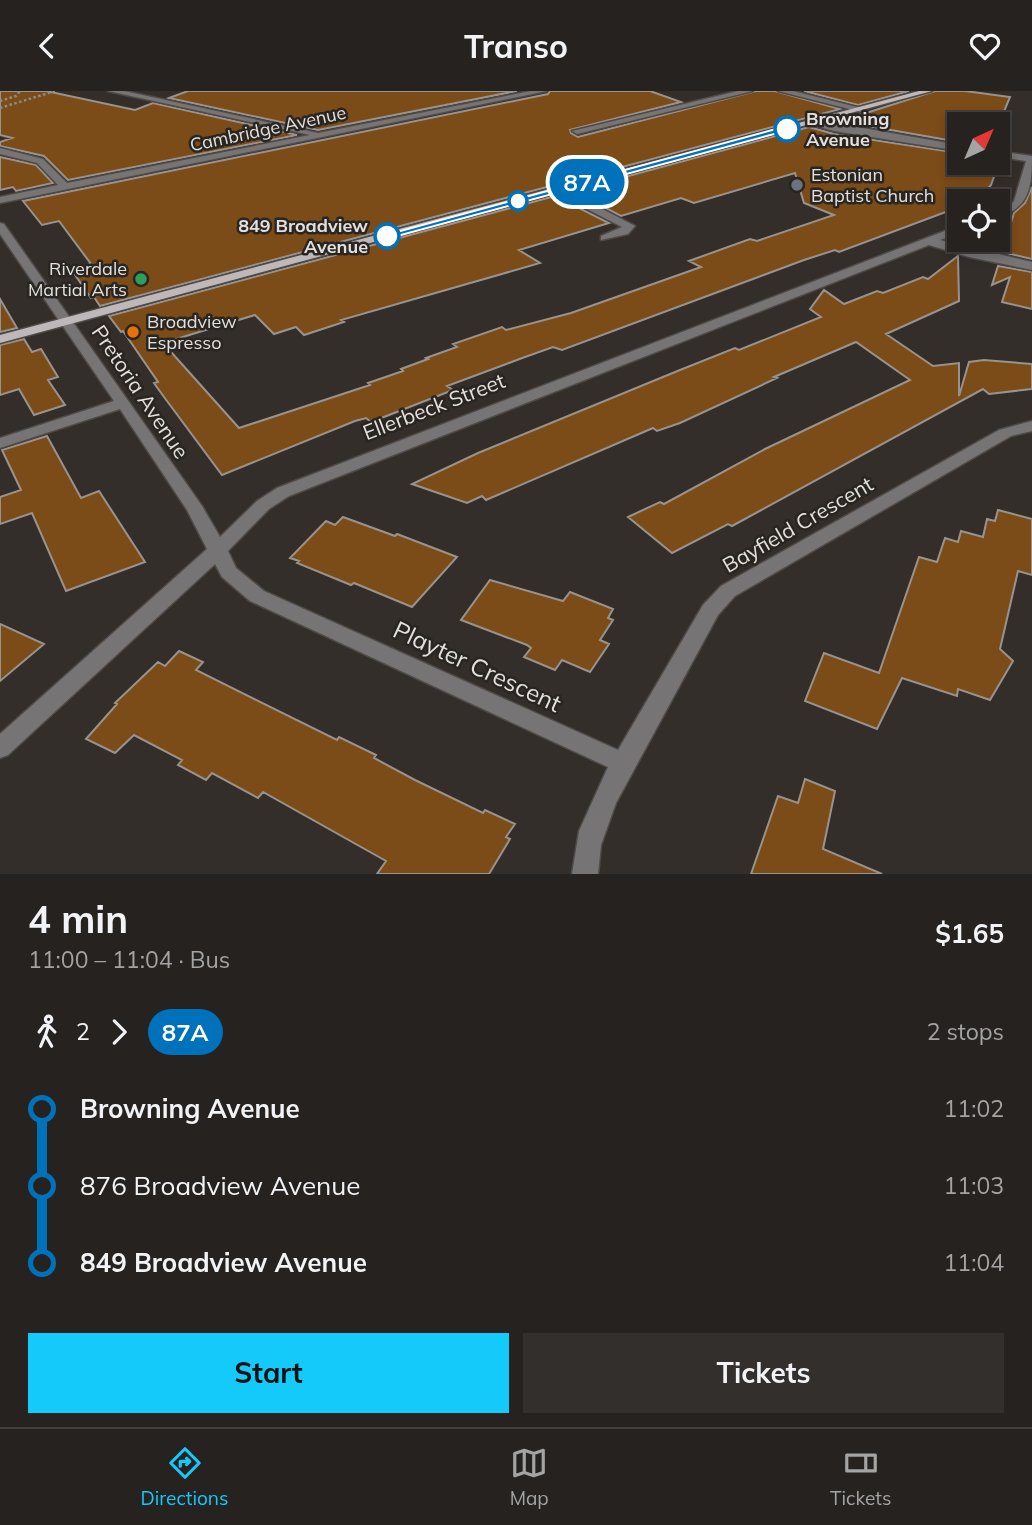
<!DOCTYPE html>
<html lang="en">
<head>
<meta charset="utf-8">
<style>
  :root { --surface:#262220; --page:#322f2d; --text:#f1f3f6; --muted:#a4a4a5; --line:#423f3e; --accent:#13cafb }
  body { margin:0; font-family:Mulish,sans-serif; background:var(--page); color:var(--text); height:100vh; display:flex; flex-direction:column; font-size:26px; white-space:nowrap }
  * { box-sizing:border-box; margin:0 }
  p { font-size:23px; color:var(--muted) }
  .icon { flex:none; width:38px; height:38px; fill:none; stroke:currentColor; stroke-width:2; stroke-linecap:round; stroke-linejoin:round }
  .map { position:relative; height:783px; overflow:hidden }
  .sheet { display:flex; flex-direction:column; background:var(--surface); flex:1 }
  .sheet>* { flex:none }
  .badge { padding:0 14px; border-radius:23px; font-size:24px; line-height:46px }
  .needle { width:46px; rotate:44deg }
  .buttons { position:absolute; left:947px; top:21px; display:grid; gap:14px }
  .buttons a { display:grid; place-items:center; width:63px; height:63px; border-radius:0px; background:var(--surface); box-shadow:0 4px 10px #0003,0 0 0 2px var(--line); font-size:35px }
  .map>.badge { position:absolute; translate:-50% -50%; box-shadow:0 0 0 4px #fff }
  .legs { display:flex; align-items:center; gap:10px; height:77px; padding:0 28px; font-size:23px }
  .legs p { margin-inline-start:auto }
  .overview { display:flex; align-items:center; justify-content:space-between; height:119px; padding:0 28px }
  h1 { font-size:38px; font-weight:700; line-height:52px }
  .button { display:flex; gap:14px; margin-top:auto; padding:14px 28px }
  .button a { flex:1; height:80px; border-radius:0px; background:var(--accent); color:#111; font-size:28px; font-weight:700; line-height:80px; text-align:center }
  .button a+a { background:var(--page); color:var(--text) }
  ul { padding:0 28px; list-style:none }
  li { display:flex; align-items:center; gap:24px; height:77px; font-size:26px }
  li i { display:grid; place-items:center; width:10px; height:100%; margin:0 9px; background:currentColor }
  li i::after { content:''; width:18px; height:18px; margin:-9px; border:5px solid; border-radius:50%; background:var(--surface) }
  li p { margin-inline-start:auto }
  li:first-child i { background:linear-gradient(#0000 50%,currentColor 0) }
  li:last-child i { background:linear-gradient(currentColor 50%,#0000 0) }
  header { display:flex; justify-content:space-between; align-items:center; height:91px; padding:0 28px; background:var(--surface); font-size:32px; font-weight:700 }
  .dock { display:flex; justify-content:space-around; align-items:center; height:98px; border-top:2px solid var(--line); background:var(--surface); font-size:19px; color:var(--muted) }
  .dock a { display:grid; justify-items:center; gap:4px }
  .dock .current { color:var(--accent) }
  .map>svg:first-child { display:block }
</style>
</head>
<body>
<header><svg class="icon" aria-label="back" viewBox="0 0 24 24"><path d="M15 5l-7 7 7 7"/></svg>Transo<svg class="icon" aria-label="heart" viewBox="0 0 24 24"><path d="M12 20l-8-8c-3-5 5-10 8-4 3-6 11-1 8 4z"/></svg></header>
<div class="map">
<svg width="1032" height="783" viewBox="0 0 1032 783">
  <rect width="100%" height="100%" fill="#332e2a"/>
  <path fill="#7b4b18" stroke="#99938e" stroke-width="2" d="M 0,0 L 46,0 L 135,19 L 153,12 L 297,44 L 68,89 L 44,65 L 0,55 L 0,51 L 12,47 L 0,44 Z
    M 188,0 L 517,0 L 318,39 L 169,7 Z
    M 550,0 L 650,0 L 681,11 L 570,39 L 571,42 L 578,46 L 756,0 L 775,0 L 840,18 L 100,215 L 94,206 L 91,207 L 71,178 L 91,173 L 59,130 L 42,134 L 23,110 L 548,3 Z
    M 804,0 L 909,0 L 858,14 Z
    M 935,0 L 965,0 L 1010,6 L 998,35 L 959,33 L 959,51 L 834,29 L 863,23 Z
    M 809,36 L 834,43 L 959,62 L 959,72 L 998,72 L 1000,69 L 991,94 L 977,110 L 959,110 L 959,116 L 839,161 L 835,159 L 804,169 L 562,259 L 553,256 L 525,266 L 447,295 L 453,299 L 371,331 L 366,327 L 355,330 L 222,384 L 164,306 L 154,292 L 158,291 L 123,240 L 121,241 L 109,225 L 555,105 L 609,132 L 519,159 L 540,172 L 341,229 L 344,231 L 304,244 L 296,236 L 274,243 L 255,224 L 163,252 L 239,337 L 370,294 L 368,292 L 403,280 L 401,278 L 428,268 L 426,267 L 457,256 L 453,253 L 502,236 L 506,239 L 571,222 L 701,176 L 689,170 L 750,148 L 757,150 L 834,124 L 804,112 L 795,82 L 694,112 L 681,107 L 621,125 L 573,100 Z
    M 0,66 L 36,74 L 53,92 L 16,100 L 13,96 L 0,99 Z
    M 1032,96 L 1032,168 L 1002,161 L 1014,122 L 1025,112 Z
    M 958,165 L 959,210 L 886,243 L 933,275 L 959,272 L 959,305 L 969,271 L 984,269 L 1032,273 L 1032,298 L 989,303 L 983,298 L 732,435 L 728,433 L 672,462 L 628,426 L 660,411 L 664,413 L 765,358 L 910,289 L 856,251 L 774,286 L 777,287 L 680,332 L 657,340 L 653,337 L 486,409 L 482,405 L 467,412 L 412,393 L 478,362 L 680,279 L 735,257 L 739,259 L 821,226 L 810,218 L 824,199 L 844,213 L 877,200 L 883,202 L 923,186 L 928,188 Z
    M 998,175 L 1032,181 L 1032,218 L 1002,211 L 1010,186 L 992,194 Z
    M 0,208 L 17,237 L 0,241 Z
    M 24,248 L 32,261 L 41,258 L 58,286 L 48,289 L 65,314 L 34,324 L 19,298 L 0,304 L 0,254 Z
    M 47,345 L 81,407 L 99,400 L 145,471 L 66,500 L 32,422 L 0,433 L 0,406 L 21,399 L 2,359 Z
    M 998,419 L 1032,428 L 1032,484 L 1018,480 L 1000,558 L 1013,570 L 990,609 L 958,598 L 957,605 L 902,587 L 877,638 L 805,610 L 824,562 L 879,582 L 919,466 L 937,471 L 945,447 L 958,451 L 961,440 L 983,446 L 987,428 L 995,430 Z
    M 343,426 L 395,445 L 397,443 L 457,466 L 412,516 L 354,492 L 351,494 L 297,472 L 299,470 L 290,467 L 326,430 L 335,434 Z
    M 490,489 L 563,510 L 570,501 L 613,518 L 608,527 L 613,529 L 600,549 L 609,553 L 590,581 L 562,569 L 555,579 L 524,566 L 531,557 L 527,554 L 461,529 Z
    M 0,533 L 44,553 L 0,590 Z
    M 179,560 L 203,571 L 196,579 L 337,649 L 339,646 L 376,664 L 374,667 L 415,689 L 483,722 L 485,719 L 515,733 L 506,746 L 510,748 L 489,783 L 377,783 L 386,770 L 263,701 L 258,707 L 212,682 L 206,689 L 178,674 L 182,669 L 134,644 L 115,662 L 86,648 L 117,613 L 115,612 L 158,571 L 165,575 Z
    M 805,688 L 835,700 L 823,758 L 882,783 L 751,783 L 778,705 L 798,712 Z"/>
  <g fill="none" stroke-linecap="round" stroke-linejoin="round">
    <g stroke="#4f4a47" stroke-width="3">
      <path id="minor" d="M 108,0 L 124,0 L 318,42 L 531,0 L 547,0 L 0,112 L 0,106 L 58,94 L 37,72 L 0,63 L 0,57 L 43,68 L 67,92 L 310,44 Z
        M 738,0 L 753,0 L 577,43 L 572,40 Z
        M 778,0 L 793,0 L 865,18 L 861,21 Z
        M 812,28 L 959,54 L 959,60 L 834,40 L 809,33 L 808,31 Z
        M 998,60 L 1032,65 C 1032,95 1030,117 998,126 L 998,119 L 1010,115 L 1014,110 L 1026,70 L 998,66 Z
        M 554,97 L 562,97 L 635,135 L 628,143 L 601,149 L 601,145 L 622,136 L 554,101 Z
        M 0,132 L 4,133 L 202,415 L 220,446 L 257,410 L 277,397 L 955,136 L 959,135 L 959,142 L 940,149 L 1032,171 L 1032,179 L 969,166 L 929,154 L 289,405 L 269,418 L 228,460 L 236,477 L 264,500 L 618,659 L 703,514 L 721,495 L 999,339 L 1032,330 L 1032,340 L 1011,345 L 735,505 L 718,524 L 616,712 L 601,754 L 598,783 L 572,783 L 579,740 L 608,676 L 250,510 L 222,486 L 215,473 L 8,664 L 0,667 L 0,643 L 207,458 L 187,419 L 120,318 L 0,357 L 0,347 L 114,310 L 0,143 Z"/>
    </g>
    <g stroke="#4f4a47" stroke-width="3">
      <path id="major" d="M 919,0 L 932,0 L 0,252 L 0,244 Z"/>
    </g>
    <path stroke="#8f8b88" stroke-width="2.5" stroke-dasharray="2.5 2.5" stroke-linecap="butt" d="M 0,10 L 16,5 L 20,0
      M 0,17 L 55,0"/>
    <use href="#minor" fill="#777475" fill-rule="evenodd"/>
    <use href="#major" fill="#bfb8ba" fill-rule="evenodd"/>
  </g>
  <path fill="#0072bc" stroke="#fff" stroke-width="2" d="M 787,35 L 789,39 L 390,147 L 382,145 Z"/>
  <g fill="#fff" stroke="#0072bc" stroke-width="3.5">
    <circle cx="787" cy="38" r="12"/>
    <circle cx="518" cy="110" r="9"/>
    <circle cx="387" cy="145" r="12"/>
  </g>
  <circle fill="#6b7280" stroke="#292521" stroke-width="2.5" cx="797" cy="94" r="7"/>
  <circle fill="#2e9e5b" stroke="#292521" stroke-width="2.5" cx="141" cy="188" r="7"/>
  <circle fill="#e8710a" stroke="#292521" stroke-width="2.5" cx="133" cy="241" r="7"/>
  <g text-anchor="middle" stroke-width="5" stroke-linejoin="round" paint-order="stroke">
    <g font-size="18" font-weight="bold" fill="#e3e0dd" stroke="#292521" text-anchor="start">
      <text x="806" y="34">Browning<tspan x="806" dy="21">Avenue</tspan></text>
      <text x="368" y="141" text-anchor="end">849 Broadview<tspan x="368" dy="21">Avenue</tspan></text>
    </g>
    <g font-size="18" fill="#e3e0dd" stroke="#292521">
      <text transform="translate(268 38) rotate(-12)" y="6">Cambridge Avenue</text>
    </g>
    <g font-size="18" fill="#e3e0dd" stroke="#292521" text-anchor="start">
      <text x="811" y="90">Estonian<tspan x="811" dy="21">Baptist Church</tspan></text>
      <text x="127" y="184" text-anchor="end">Riverdale<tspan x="127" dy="21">Martial Arts</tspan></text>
      <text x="147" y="237">Broadview<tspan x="147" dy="21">Espresso</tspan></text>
    </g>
    <g font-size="21" fill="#e3e0dd" stroke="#292521">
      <text transform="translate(140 301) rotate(56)" y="7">Pretoria Avenue</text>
      <text transform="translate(434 316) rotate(-21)" y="7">Ellerbeck Street</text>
      <text transform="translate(798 434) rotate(-30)" y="7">Bayfield Crescent</text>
    </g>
    <g font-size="24" fill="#e3e0dd" stroke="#292521">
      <text transform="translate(477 576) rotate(25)" y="8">Playter Crescent</text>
    </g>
  </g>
</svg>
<div class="buttons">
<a><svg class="needle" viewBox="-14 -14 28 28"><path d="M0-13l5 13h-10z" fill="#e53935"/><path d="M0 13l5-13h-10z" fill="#a4a4a5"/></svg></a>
<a><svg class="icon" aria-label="locate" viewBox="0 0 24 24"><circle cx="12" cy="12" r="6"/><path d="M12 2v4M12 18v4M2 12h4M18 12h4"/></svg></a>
</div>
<b class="badge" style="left:587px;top:91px;background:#0072bc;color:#fff">87A</b>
</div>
<section class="sheet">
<div class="overview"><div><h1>4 min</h1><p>11:00 – 11:04 · Bus</p></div><b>$1.65</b></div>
<div class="legs"><svg class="icon" aria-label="walk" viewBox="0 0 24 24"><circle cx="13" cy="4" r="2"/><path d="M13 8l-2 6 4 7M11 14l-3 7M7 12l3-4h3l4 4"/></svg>2<svg class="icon" aria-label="forward" viewBox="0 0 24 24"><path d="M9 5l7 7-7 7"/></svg><b class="badge" style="background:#0072bc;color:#fff">87A</b><p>2 stops</p></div>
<ul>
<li><i style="color:#0072bc"></i><b>Browning Avenue</b><p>11:02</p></li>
<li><i style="color:#0072bc"></i><span>876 Broadview Avenue</span><p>11:03</p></li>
<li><i style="color:#0072bc"></i><b>849 Broadview Avenue</b><p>11:04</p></li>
</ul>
<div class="button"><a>Start</a><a>Tickets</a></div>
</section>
<nav class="dock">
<a class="current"><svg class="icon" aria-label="directions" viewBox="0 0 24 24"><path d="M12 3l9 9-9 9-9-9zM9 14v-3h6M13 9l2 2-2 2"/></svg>Directions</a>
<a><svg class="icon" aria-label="map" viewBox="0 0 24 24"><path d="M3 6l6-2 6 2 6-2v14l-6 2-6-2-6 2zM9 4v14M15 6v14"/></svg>Map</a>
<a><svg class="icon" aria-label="tickets" viewBox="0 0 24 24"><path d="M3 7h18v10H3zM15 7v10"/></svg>Tickets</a>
</nav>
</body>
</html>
